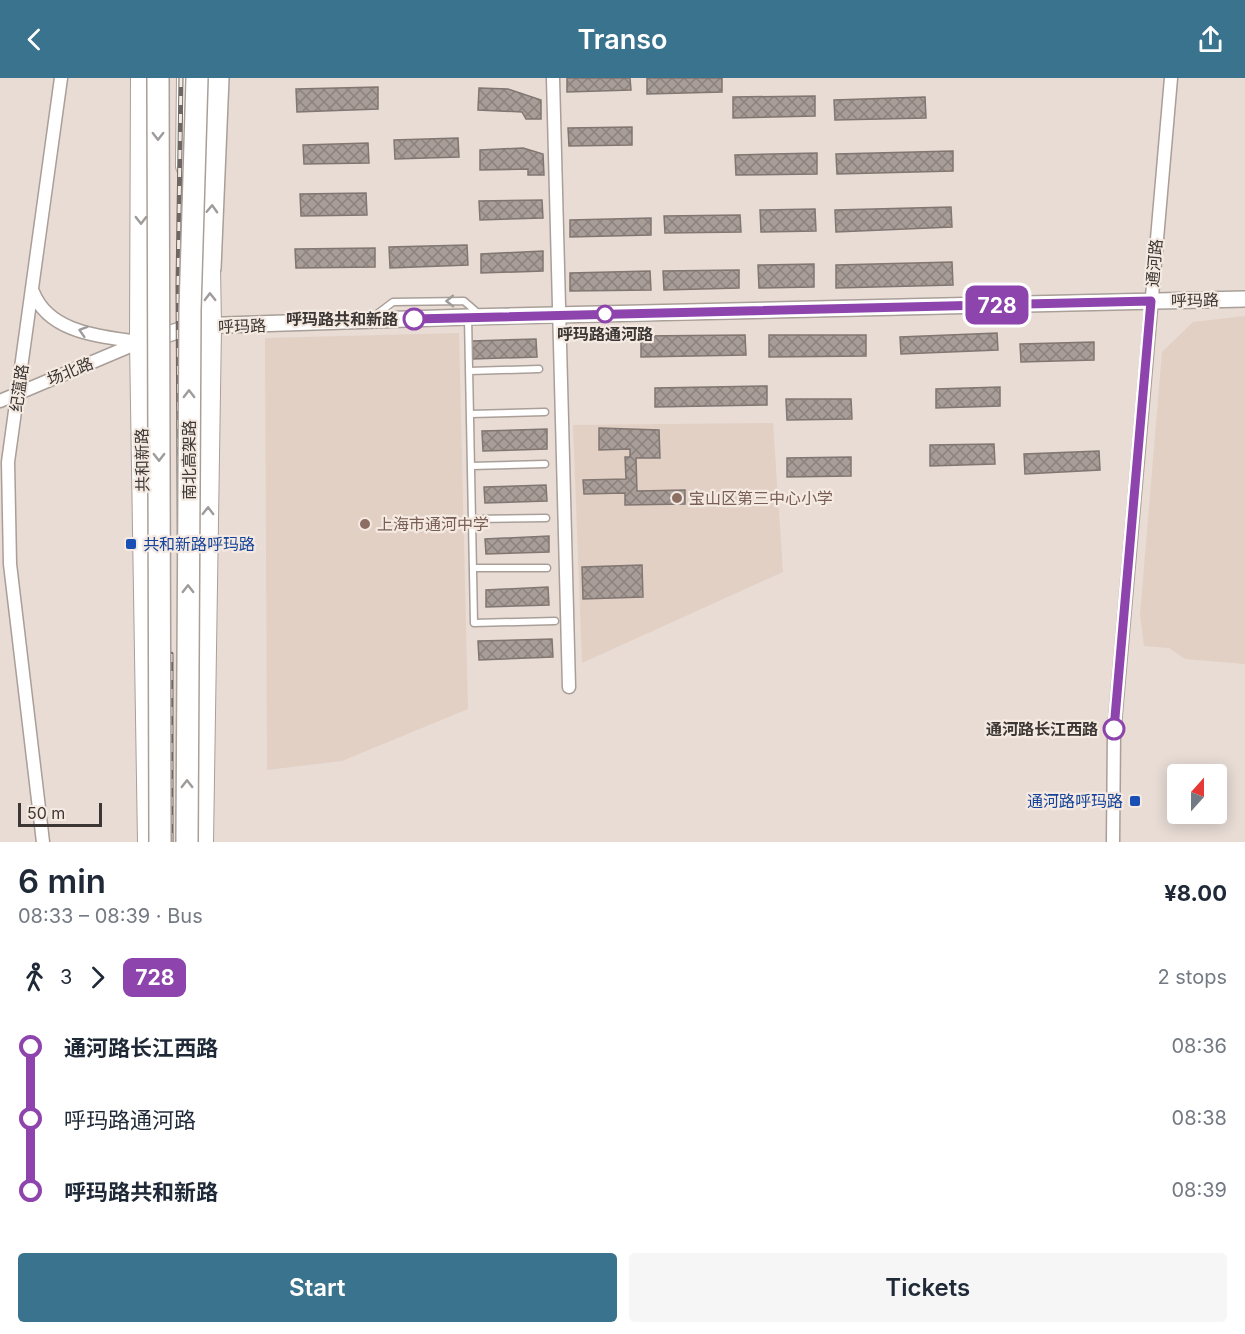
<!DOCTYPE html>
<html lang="en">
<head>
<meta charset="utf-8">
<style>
  :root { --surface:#fff; --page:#f6f6f7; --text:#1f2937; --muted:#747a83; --accent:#3a738d }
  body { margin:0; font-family:Inter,"Noto Sans SC",sans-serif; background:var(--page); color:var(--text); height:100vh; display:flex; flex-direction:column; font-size:22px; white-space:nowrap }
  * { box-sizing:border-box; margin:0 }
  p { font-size:20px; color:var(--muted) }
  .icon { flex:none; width:33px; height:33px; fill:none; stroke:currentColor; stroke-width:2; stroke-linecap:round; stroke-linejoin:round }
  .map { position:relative; height:764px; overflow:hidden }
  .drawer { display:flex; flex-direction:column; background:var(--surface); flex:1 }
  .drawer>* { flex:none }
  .badge { padding:0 12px; border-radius:9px; font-size:21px; line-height:39px }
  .needle { width:39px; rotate:21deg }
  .controls { position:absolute; left:1167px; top:686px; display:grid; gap:12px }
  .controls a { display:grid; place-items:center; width:60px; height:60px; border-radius:6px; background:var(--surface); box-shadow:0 3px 15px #0003; font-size:30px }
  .scale { position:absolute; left:18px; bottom:15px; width:84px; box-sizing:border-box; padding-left:6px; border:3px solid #3c3734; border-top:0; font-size:16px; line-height:21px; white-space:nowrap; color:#3c3734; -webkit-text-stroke:4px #f5eae2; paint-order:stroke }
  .map>.badge { position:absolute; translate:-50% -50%; box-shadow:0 0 0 3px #fff }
  .legs { display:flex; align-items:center; gap:9px; height:66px; padding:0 18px; font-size:20px }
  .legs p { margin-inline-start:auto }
  .head { display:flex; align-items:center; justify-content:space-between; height:102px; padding:0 18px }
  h1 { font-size:33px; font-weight:600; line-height:45px }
  .button { display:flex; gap:12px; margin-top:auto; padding:12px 18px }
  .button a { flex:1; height:69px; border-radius:6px; background:var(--accent); color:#fff; font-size:24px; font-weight:600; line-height:69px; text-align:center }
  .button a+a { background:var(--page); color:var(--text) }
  ul { padding:0 18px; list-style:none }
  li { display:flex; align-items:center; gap:21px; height:72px; font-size:22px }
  li i { display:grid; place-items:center; width:9px; height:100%; margin:0 8px; background:currentColor }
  li i::after { content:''; width:15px; height:15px; margin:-8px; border:4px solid; border-radius:50%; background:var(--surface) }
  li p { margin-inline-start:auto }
  li:first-child i { background:linear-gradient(#0000 50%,currentColor 0) }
  li:last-child i { background:linear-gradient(currentColor 50%,#0000 0) }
  header { display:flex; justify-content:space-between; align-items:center; height:78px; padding:0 18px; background:var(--accent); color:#fff; font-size:27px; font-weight:600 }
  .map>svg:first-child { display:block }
</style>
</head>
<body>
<header><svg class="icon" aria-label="back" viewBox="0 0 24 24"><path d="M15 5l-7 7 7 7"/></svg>Transo<svg class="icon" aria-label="share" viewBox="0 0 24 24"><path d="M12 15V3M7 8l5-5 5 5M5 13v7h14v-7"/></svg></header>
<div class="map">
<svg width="1245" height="764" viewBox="0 0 1245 764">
  <defs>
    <pattern id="building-cross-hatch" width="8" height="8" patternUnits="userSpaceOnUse" patternTransform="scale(1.5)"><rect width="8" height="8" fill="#a99d98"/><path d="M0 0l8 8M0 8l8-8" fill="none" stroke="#8b817d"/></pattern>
  </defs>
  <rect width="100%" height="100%" fill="#e8dcd5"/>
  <path fill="#e2d0c4" d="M 1245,238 L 1245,586 L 1185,581 L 1169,570 L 1144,568 L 1140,537 L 1162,274 L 1193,244 Z
    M 459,255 L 468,631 L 342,683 L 267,692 L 265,260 Z
    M 773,345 L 783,494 L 582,585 L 573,347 Z"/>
  <path fill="url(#building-cross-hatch)" stroke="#817671" stroke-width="1.5" d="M 567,0 L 630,0 L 631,12 L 567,14 Z
    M 647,0 L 722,0 L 722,14 L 647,16 Z
    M 378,9 L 378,31 L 297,34 L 296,11 Z
    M 479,10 L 508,11 L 541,22 L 541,41 L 526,41 L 522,34 L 478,32 Z
    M 815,18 L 815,38 L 733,40 L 733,19 Z
    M 925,19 L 926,40 L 835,42 L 834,22 Z
    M 632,49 L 632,67 L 569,68 L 568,50 Z
    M 458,60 L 459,79 L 395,81 L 394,62 Z
    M 368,65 L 369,85 L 304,86 L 303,67 Z
    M 523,70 L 543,76 L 544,97 L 528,97 L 528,91 L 480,92 L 480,72 Z
    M 953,73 L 953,93 L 837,96 L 836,76 Z
    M 817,75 L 817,96 L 736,97 L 735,77 Z
    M 366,115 L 367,137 L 301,138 L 300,116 Z
    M 542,122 L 543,140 L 480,142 L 479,123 Z
    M 951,129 L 952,149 L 836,154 L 835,132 Z
    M 815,131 L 816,153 L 761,154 L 760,132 Z
    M 740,137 L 741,154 L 665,155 L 664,138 Z
    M 651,140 L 651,157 L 570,159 L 570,142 Z
    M 467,167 L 468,187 L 390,190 L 389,169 Z
    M 375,170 L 375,189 L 296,190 L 295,171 Z
    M 543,173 L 543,193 L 481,195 L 481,176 Z
    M 952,184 L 953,207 L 836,210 L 836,187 Z
    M 814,186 L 814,209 L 759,210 L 758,187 Z
    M 739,192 L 739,210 L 664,212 L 663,193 Z
    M 650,193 L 651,212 L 570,213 L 570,195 Z
    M 997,255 L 998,272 L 901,276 L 900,259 Z
    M 745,257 L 746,277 L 641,279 L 641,258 Z
    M 769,257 L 866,257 L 866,278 L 769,279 Z
    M 536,261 L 537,279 L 473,281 L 472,263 Z
    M 1094,264 L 1094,282 L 1021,284 L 1020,266 Z
    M 767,308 L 767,327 L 655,329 L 655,310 Z
    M 1000,309 L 1000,328 L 936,330 L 936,311 Z
    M 786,321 L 851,321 L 852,341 L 787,342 Z
    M 599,350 L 659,352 L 660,380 L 636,380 L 637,413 L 685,412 L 685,426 L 625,427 L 625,415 L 584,416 L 583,402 L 626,401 L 625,379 L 630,379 L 630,371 L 599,372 Z
    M 547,351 L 547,371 L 483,373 L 482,353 Z
    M 994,366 L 995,386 L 930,388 L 930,367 Z
    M 1099,373 L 1100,392 L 1025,396 L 1024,376 Z
    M 851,379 L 851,398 L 787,399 L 787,380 Z
    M 546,407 L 547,423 L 485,425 L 484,409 Z
    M 549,458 L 549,474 L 486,476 L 485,461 Z
    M 642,487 L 643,519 L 583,521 L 582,489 Z
    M 548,509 L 549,527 L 486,529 L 486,512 Z
    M 552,561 L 553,579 L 479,582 L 478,563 Z"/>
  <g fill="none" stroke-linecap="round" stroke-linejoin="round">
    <g stroke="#a99f98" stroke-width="9">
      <path id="service" d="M 373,239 L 393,224 L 464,223 L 479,236
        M 468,239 L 474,545 L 555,543
        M 469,293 L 539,291
        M 470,336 L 545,334
        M 471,388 L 545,386
        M 472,441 L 546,440
        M 473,490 L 547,490"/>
    </g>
    <g stroke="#a99f98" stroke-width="15">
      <path id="minor" d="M 553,0 L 569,609
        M 33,214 C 49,255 100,258 138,264
        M 0,323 L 140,264
        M 43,764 L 10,486 L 8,384 L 61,0
        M 1113,764 L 1114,655 L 1171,0"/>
    </g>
    <g stroke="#a99f98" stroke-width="18">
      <path id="tertiary" d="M 149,262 L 193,248 L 468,239 L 1245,221"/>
    </g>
    <g stroke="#a99f98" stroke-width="22">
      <path id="primary" d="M 141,0 L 140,264 L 148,764
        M 186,88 L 187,0
        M 203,764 L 211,249 L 210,190 L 203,177"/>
    </g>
    <g stroke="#a99f98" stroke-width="24">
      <path id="trunk" d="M 210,190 L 218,0"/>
    </g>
    <use href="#service" stroke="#fff" stroke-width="6"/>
    <use href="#minor" stroke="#fff" stroke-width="12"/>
    <use href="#tertiary" stroke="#fff" stroke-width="15"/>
    <use href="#primary" stroke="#fff" stroke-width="20"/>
    <use href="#trunk" stroke="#fff" stroke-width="21"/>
    <g stroke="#6d6662" stroke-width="5">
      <path id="rail" d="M 181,0 L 178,208 L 181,764
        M 171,764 L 171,576"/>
    </g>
    <use href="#rail" stroke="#f5eae2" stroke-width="3" stroke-dasharray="9" stroke-linecap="butt"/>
    <g stroke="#a99f98" stroke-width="24" stroke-linecap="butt">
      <path id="trunk-bridge" d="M 158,0 L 160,764
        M 187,764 L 190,232 L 197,0"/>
    </g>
    <use href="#trunk-bridge" stroke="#fff" stroke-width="21"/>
  </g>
  <defs><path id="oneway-chevron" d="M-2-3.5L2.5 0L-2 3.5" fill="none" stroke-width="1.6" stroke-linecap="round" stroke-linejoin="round" transform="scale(1.5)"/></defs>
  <g stroke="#9e9b9a">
    <use href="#oneway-chevron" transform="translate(158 58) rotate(90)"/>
    <use href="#oneway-chevron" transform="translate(212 131) rotate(-88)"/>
    <use href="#oneway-chevron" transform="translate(141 142) rotate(90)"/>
    <use href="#oneway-chevron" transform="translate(210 219) rotate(-91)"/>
    <use href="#oneway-chevron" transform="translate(450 223) rotate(179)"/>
    <use href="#oneway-chevron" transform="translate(83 253) rotate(-163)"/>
    <use href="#oneway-chevron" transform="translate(189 316) rotate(-90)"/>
    <use href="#oneway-chevron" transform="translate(159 379) rotate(90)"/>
    <use href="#oneway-chevron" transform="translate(208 433) rotate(-89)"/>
    <use href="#oneway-chevron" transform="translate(188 511) rotate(-90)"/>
    <use href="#oneway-chevron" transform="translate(187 706) rotate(-90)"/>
  </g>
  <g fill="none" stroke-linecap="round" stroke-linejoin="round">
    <g stroke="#fff" stroke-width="14">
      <path id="line-1" d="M 414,241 L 1151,223 L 1114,651"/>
    </g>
    <use href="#line-1" stroke="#8e44ad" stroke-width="9"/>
  </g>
  <g fill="#fff" stroke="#8e44ad" stroke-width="3">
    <circle cx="605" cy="236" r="8"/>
    <circle cx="414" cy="241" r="10"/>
    <circle cx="1114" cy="651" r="10"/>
  </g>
  <g fill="#8d6e63" stroke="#f5eae2" stroke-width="2">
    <circle cx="677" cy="420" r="6"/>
    <circle cx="365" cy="446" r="6"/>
  </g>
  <g fill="#1a4fb4" stroke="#f5eae2" stroke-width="2">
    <rect x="125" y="460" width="12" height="12" rx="3"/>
    <rect x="1129" y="717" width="12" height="12" rx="3"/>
  </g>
  <g text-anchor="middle" stroke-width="4.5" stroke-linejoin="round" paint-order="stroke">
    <g font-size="16" fill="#3c3734" stroke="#f5eae2">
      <text transform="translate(1154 185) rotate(-85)" y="6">通河路</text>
      <text transform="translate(1195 222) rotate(-1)" y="6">呼玛路</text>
      <text transform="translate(242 248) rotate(-2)" y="6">呼玛路</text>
      <text transform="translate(70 293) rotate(-22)" y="6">场北路</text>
      <text transform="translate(19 310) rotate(-82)" y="6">纪蕰路</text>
      <text transform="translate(142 382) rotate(-91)" y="6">共和新路</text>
      <text transform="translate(189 382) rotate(-90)" y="6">南北高架路</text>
    </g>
    <g font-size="16" font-weight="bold" fill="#3c3734" stroke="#f5eae2" text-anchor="end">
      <text x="398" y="247">呼玛路共和新路</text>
      <text x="605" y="262" text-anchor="middle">呼玛路通河路</text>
      <text x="1098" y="657">通河路长江西路</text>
    </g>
    <g font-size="16" fill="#785e54" stroke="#f5eae2" text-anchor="start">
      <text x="689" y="426">宝山区第三中心小学</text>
      <text x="377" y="452">上海市通河中学</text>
    </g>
    <g font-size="16" fill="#164399" stroke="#f5eae2" text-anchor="start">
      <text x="143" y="472">共和新路呼玛路</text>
      <text x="1123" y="729" text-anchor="end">通河路呼玛路</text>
    </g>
  </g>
</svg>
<div class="controls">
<a><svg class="needle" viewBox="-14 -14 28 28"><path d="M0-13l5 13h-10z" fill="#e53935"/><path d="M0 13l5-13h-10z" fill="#747a83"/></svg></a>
</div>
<div class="scale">50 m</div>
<b class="badge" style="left:997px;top:227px;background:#8e44ad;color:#fff">728</b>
</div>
<section class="drawer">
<div class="head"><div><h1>6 min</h1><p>08:33 – 08:39 · Bus</p></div><b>¥8.00</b></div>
<div class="legs"><svg class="icon" aria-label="walk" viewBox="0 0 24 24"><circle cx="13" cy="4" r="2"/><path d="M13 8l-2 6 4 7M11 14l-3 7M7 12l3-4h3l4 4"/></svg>3<svg class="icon" aria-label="forward" viewBox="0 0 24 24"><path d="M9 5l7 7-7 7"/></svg><b class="badge" style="background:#8e44ad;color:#fff">728</b><p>2 stops</p></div>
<ul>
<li><i style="color:#8e44ad"></i><b>通河路长江西路</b><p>08:36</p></li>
<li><i style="color:#8e44ad"></i><span>呼玛路通河路</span><p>08:38</p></li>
<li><i style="color:#8e44ad"></i><b>呼玛路共和新路</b><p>08:39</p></li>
</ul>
<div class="button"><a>Start</a><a>Tickets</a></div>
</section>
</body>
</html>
